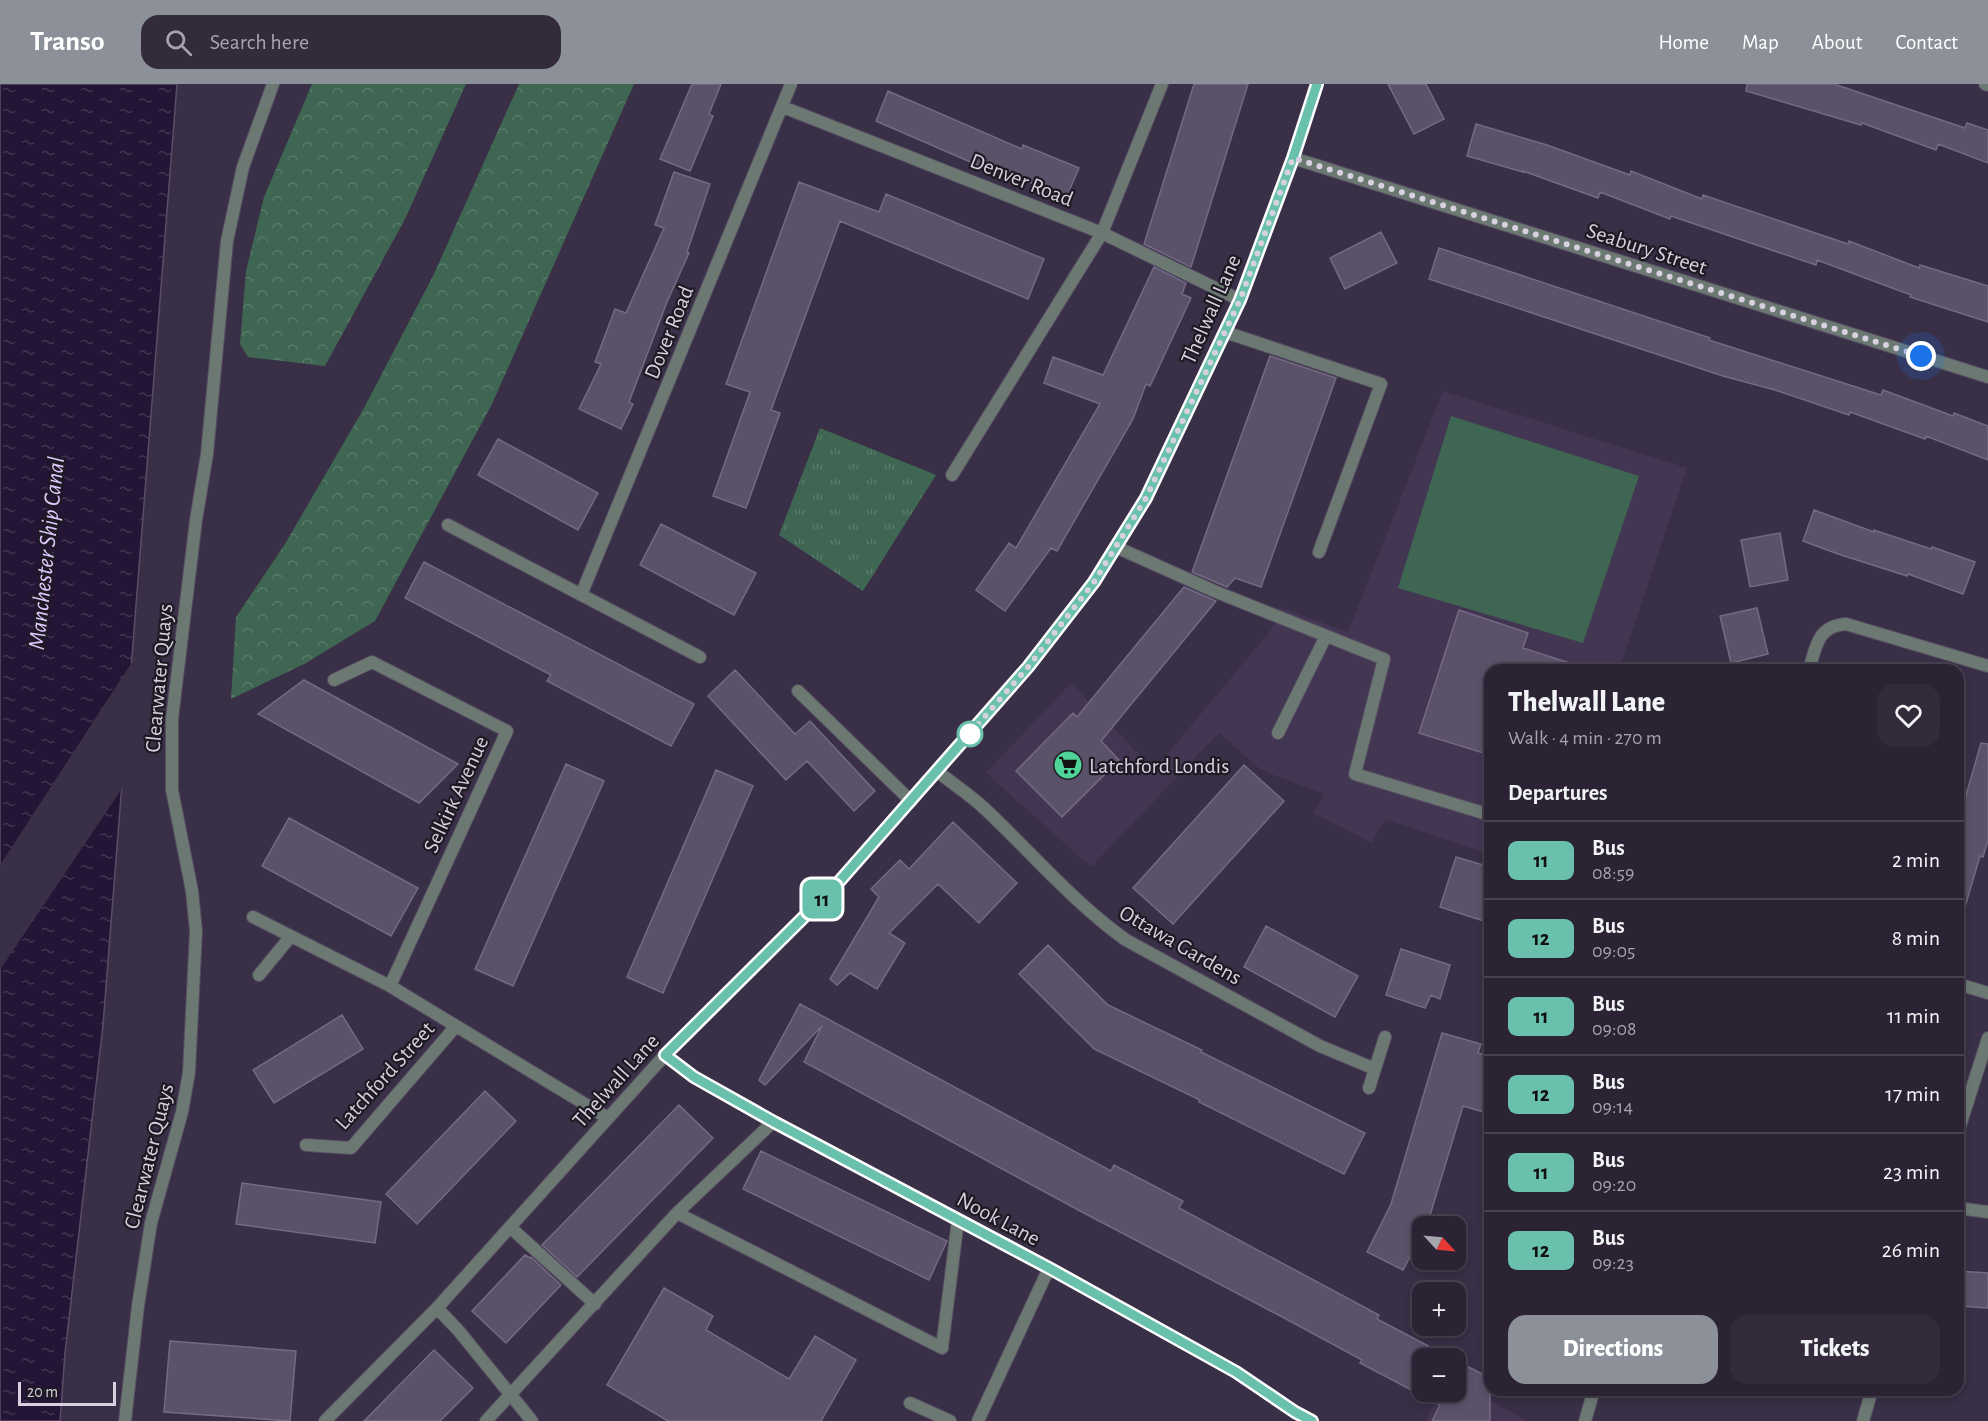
<!DOCTYPE html>
<html lang="en">
<head>
<meta charset="utf-8">
<style>
  :root { --surface:#2b2334; --page:#332b3c; --text:#f1f3f6; --muted:#a6a4ac; --line:#47404f; --accent:#8c9099 }
  body { margin:0; font-family:"Alegreya Sans",sans-serif; background:var(--page); color:var(--text); height:100vh; display:flex; flex-direction:column; font-size:22px; white-space:nowrap }
  * { box-sizing:border-box; margin:0 }
  p { font-size:20px; color:var(--muted) }
  .icon { flex:none; width:33px; height:33px; fill:none; stroke:currentColor; stroke-width:2; stroke-linecap:round; stroke-linejoin:round }
  .map { position:relative; flex:1; overflow:hidden }
  .drawer { position:absolute; left:1484px; top:580px; width:480px; height:732px; display:flex; flex-direction:column; background:var(--surface); border-radius:18px; box-shadow:0 3px 9px #0003,0 0 0 2px var(--line) }
  .drawer>* { flex:none }
  .badge { padding:0 12px; border-radius:9px; font-size:21px; line-height:39px }
  .needle { width:39px; rotate:116deg }
  .tools { position:absolute; left:1412px; top:1132px; display:grid; gap:12px }
  .tools a { display:grid; place-items:center; width:54px; height:54px; border-radius:12px; background:var(--surface); box-shadow:0 3px 9px #0003,0 0 0 2px var(--line); font-size:30px }
  .scale { position:absolute; left:18px; bottom:15px; width:98px; box-sizing:border-box; padding-left:6px; border:3px solid #d7d1df; border-top:0; font-size:16px; line-height:21px; white-space:nowrap; color:#d7d1df; -webkit-text-stroke:4px #1e1a24; paint-order:stroke }
  .you { position:absolute; width:30px; height:30px; margin:-15px; border:4px solid #fff; border-radius:50%; background:#1a73e8; box-shadow:0 0 0 9px #1a73e833 }
  .map>.badge { position:absolute; translate:-50% -50%; box-shadow:0 0 0 3px #fff }
  h2 { padding:0 24px; font-size:22px; line-height:54px }
  .round { display:grid; place-items:center; flex:none; width:63px; height:63px; border-radius:18px; background:var(--page) }
  .headline { display:flex; align-items:center; justify-content:space-between; height:102px; padding:0 24px }
  h1 { font-size:28px; font-weight:800; line-height:45px }
  .action { display:flex; gap:12px; margin-top:auto; padding:12px 24px }
  .action a { flex:1; height:69px; border-radius:18px; background:var(--accent); color:#fff; font-size:24px; font-weight:800; line-height:69px; text-align:center }
  .action a+a { background:var(--page); color:var(--text) }
  ul { padding:0; list-style:none }
  li { display:flex; align-items:center; gap:18px; height:78px; padding:0 24px; border-top:2px solid var(--line) }
  li div { flex:1 }
  li b { display:block; font-size:22px }
  li em { font-style:normal }
  li .badge { min-width:66px; font-weight:700; text-align:center }
  header { display:flex; align-items:center; gap:36px; box-sizing:border-box; height:84px; padding:0 30px; background:var(--accent); color:#fff }
  header strong { font-size:28px }
  nav { display:flex; gap:33px; margin-inline-start:auto; font-size:21px }
  .search { width:420px; height:54px; background:var(--page); display:flex; align-items:center; gap:15px; box-sizing:border-box; padding:0 21px; border-radius:18px; color:var(--muted); font-size:22px }
  .map>svg:first-child { display:block }
</style>
</head>
<body>
<header>
<strong>Transo</strong>
<div class="search"><svg class="icon" aria-label="search" viewBox="0 0 24 24"><circle cx="10" cy="10" r="6"/><path d="M15 15l6 6"/></svg>Search here</div>
<nav><a>Home</a><a>Map</a><a>About</a><a>Contact</a></nav>
</header>
<div class="map">
<svg width="1988" height="1337" viewBox="0 0 1988 1337">
  <defs>
    <pattern id="grass-tufts" width="24" height="20" patternUnits="userSpaceOnUse" patternTransform="scale(1.5)"><rect width="24" height="20" fill="#3f6652"/><path d="M3 7l-1-3M5 7V3M7 7l1-3M15 17l-1-3M17 17v-4M19 17l1-3" fill="none" stroke="#5a7b6a"/></pattern>
    <pattern id="forest-crowns" width="20" height="18" patternUnits="userSpaceOnUse" patternTransform="scale(1.5)"><rect width="20" height="18" fill="#3f6652"/><path d="M2 6a3 3 0 1 1 6 0M12 15a3 3 0 1 1 6 0" fill="none" stroke="#5a7b6a"/></pattern>
    <pattern id="water-ripples" width="26" height="14" patternUnits="userSpaceOnUse" patternTransform="scale(1.5)"><rect width="26" height="14" fill="#241435"/><path d="M2 4q2-2 4 0t4 0M15 11q2-2 4 0t4 0" fill="none" stroke="#433552"/></pattern>
  </defs>
  <rect width="100%" height="100%" fill="#392f46"/>
  <path fill="#433653" d="M 1443,307 L 1687,384 L 1619,586 L 1490,586 L 1489,770 L 1385,735 L 1372,759 L 1313,729 L 1324,710 L 1261,686 L 1219,649 L 1091,783 L 986,689 L 1071,599 L 1154,686 L 1271,546 L 1280,523 L 1348,548 Z
    M 1461,1270 L 1478,1310 L 1528,1337 L 1425,1337 L 1441,1308 L 1455,1308 L 1455,1281 Z"/>
  <path fill="url(#grass-tufts)" d="M 820,344 L 936,391 L 863,507 L 779,451 Z"/>
  <path fill="url(#forest-crowns)" d="M 312,0 L 466,0 L 405,135 L 325,282 L 248,273 L 240,260 L 246,187 L 264,113 Z
    M 519,0 L 634,0 L 492,320 L 375,537 L 306,579 L 231,615 L 236,533 L 285,460 L 364,324 L 434,190 Z"/>
  <path fill="#3f6652" d="M 1451,332 L 1639,392 L 1583,559 L 1398,504 Z"/>
  <path fill="url(#water-ripples)" stroke="#5a4d68" stroke-width="1.5" d="M 0,0 L 177,0 L 103,941 L 65,1269 L 60,1337 L 0,1337 Z"/>
  <path fill="#392f46" d="M 134,575 L 125,700 L 0,886 L 0,781 Z"/>
  <path fill="#5b5169" stroke="#746a83" stroke-width="1.5" d="M 692,0 L 721,0 L 709,30 L 713,32 L 690,87 L 660,75 Z
    M 1194,0 L 1248,0 L 1191,183 L 1144,160 Z
    M 1388,0 L 1426,0 L 1444,35 L 1414,50 Z
    M 1747,0 L 1834,0 L 1965,44 L 1967,39 L 1988,46 L 1988,79 L 1938,60 L 1936,66 L 1862,39 L 1861,41 L 1746,7 Z
    M 888,7 L 1022,65 L 1023,61 L 1079,84 L 1066,114 L 1000,86 L 998,90 L 876,37 Z
    M 1476,40 L 1547,61 L 1630,91 L 1631,87 L 1702,115 L 1703,111 L 1848,160 L 1849,157 L 1919,184 L 1920,181 L 1988,202 L 1988,238 L 1910,213 L 1911,211 L 1817,176 L 1816,181 L 1671,132 L 1670,135 L 1600,108 L 1598,114 L 1523,87 L 1523,88 L 1467,72 Z
    M 674,88 L 710,100 L 687,168 L 689,169 L 667,218 L 629,318 L 633,320 L 621,345 L 579,325 L 601,280 L 595,278 L 615,225 L 626,229 L 664,144 L 655,141 Z
    M 799,98 L 879,128 L 886,110 L 1044,175 L 1028,215 L 840,137 L 771,326 L 780,329 L 746,424 L 713,412 L 750,308 L 726,300 Z
    M 1381,148 L 1397,179 L 1345,205 L 1330,174 Z
    M 1439,164 L 1710,254 L 1709,256 L 1881,311 L 1883,306 L 1953,332 L 1954,329 L 1988,342 L 1988,376 L 1926,352 L 1925,355 L 1850,328 L 1849,331 L 1775,306 L 1723,292 L 1429,195 Z
    M 1154,183 L 1186,199 L 1182,210 L 1191,214 L 1150,302 L 1146,300 L 1133,335 L 1057,467 L 1051,464 L 1005,527 L 976,506 L 1009,459 L 1016,464 L 1100,320 L 1044,299 L 1053,273 L 1103,291 Z
    M 1270,272 L 1336,294 L 1261,503 L 1235,494 L 1227,503 L 1192,488 Z
    M 498,355 L 598,409 L 578,446 L 478,391 Z
    M 1814,426 L 1874,448 L 1874,446 L 1931,465 L 1932,463 L 1975,478 L 1963,510 L 1908,490 L 1907,492 L 1838,470 L 1803,457 Z
    M 661,440 L 756,489 L 734,531 L 640,481 Z
    M 1780,449 L 1788,496 L 1750,503 L 1741,456 Z
    M 424,478 L 694,620 L 671,662 L 547,597 L 551,591 L 405,514 Z
    M 1184,503 L 1216,517 L 1101,657 L 1119,676 L 1062,733 L 1016,687 L 1073,629 L 1077,633 Z
    M 1757,524 L 1768,570 L 1731,579 L 1720,532 Z
    M 1459,526 L 1528,549 L 1523,564 L 1576,581 L 1576,586 L 1490,586 L 1490,671 L 1419,649 Z
    M 735,586 L 795,650 L 810,637 L 875,707 L 854,727 L 807,677 L 786,696 L 708,612 Z
    M 304,596 L 458,680 L 419,719 L 258,630 Z
    M 1981,659 L 1988,660 L 1988,756 L 1983,773 L 1980,772 L 1965,823 L 1958,822 L 1958,739 Z
    M 566,680 L 604,697 L 513,902 L 475,885 Z
    M 1244,681 L 1284,717 L 1173,840 L 1133,804 Z
    M 716,686 L 753,702 L 663,909 L 627,893 Z
    M 289,734 L 418,804 L 391,852 L 262,782 Z
    M 953,738 L 1017,799 L 979,839 L 938,800 L 889,849 L 905,859 L 877,905 L 850,889 L 837,901 L 830,895 L 879,813 L 871,805 L 900,776 L 909,785 Z
    M 1456,773 L 1490,783 L 1490,821 L 1484,837 L 1440,823 Z
    M 1266,842 L 1358,892 L 1335,933 L 1244,883 Z
    M 1048,861 L 1108,921 L 1202,966 L 1201,968 L 1365,1049 L 1344,1090 L 1199,1018 L 1200,1016 L 1094,965 L 1019,890 Z
    M 1401,865 L 1450,881 L 1440,915 L 1431,911 L 1425,924 L 1386,911 Z
    M 800,920 L 1111,1087 L 1114,1081 L 1183,1117 L 1179,1124 L 1379,1231 L 1377,1235 L 1453,1275 L 1422,1275 L 1422,1308 L 1455,1308 L 1455,1276 L 1490,1294 L 1490,1337 L 1432,1337 L 1440,1321 L 1360,1279 L 1362,1276 L 1288,1236 L 1082,1128 L 804,978 L 822,942 L 765,1001 L 759,996 Z
    M 342,931 L 363,965 L 274,1019 L 253,986 Z
    M 1442,949 L 1481,960 L 1478,969 L 1490,972 L 1490,1030 L 1463,1022 L 1428,1138 L 1425,1143 L 1422,1143 L 1422,1150 L 1403,1186 L 1367,1168 L 1391,1120 Z
    M 485,1007 L 516,1037 L 417,1140 L 386,1110 Z
    M 679,1021 L 713,1054 L 577,1193 L 542,1161 Z
    M 761,1067 L 947,1157 L 929,1196 L 743,1105 Z
    M 242,1099 L 381,1118 L 375,1159 L 236,1140 Z
    M 525,1171 L 530,1174 L 531,1173 L 561,1201 L 506,1259 L 472,1227 Z
    M 1958,1187 L 1988,1189 L 1988,1224 L 1958,1222 Z
    M 664,1204 L 713,1232 L 706,1246 L 789,1295 L 815,1252 L 856,1276 L 821,1337 L 668,1337 L 607,1301 Z
    M 170,1257 L 296,1267 L 290,1337 L 164,1328 Z
    M 434,1266 L 473,1304 L 440,1337 L 364,1337 Z"/>
  <g fill="none" stroke-linecap="round" stroke-linejoin="round">
    <g stroke="#554c62" stroke-width="14">
      <path id="service" d="M 1225,248 L 1381,300 L 1319,468
        M 952,391 L 1102,149 L 1162,0
        M 1116,463 L 1214,507 L 1384,575 L 1355,690 L 1490,731
        M 798,607 L 911,717
        M 1278,649 L 1326,552
        M 677,1129 L 942,1264 L 958,1136
        M 511,1144 L 595,1220
        M 910,1319 L 950,1337
        M 486,1337 L 677,1129 L 773,1038
        M 978,1337 L 1049,1184"/>
    </g>
    <g stroke="#554c62" stroke-width="14">
      <path id="minor" d="M 1985,0 L 1988,1
        M 783,23 L 1102,149 L 1240,216
        M 1293,74 L 1988,293
        M 448,441 L 700,573
        M 581,511 L 791,0
        M 1809,586 C 1816,563 1817,542 1846,540 L 1988,582
        M 334,596 L 372,578 L 507,647 L 390,902
        M 937,687 C 953,700 970,711 984,724 C 1031,768 1073,818 1126,856 L 1320,962 L 1375,985
        M 253,833 L 390,902 L 608,1034
        M 259,891 L 291,852
        M 1958,900 L 1988,909
        M 665,971 L 694,993 L 773,1038 L 1049,1184 L 1236,1288 L 1295,1328 L 1312,1337
        M 1369,1004 L 1385,953
        M 1958,1048 L 1988,954
        M 306,1061 L 351,1064 L 456,942
        M 1958,1124 L 1988,1128
        M 437,1224 L 458,1246 L 532,1337
        M 125,1337 L 138,1222 L 151,1139 L 182,1028 L 189,988 L 196,847 L 192,807 L 172,706 L 172,635 L 196,436 L 207,370 L 227,157 L 243,83 L 273,0
        M 325,1337 L 437,1224 L 665,971 L 837,800 L 1028,583 L 1094,498 L 1146,414 L 1240,216 L 1293,74 L 1317,0
        M 1585,1337 L 1594,1306
        M 1863,1337 L 1872,1306"/>
    </g>
    <use href="#service" stroke="#6c7972" stroke-width="12"/>
    <use href="#minor" stroke="#6c7972" stroke-width="12"/>
  </g>
  <g fill="none" stroke-linecap="round" stroke-linejoin="round">
    <g stroke="#fff" stroke-width="14">
      <path id="line" d="M 1312,1337 L 1295,1328 L 1236,1288 L 1049,1184 L 774,1038 L 694,993 L 665,971 L 837,800 L 1028,583 L 1094,498 L 1146,414 L 1240,216 L 1293,74 L 1317,0"/>
    </g>
    <use href="#line" stroke="#69c0ac" stroke-width="9"/>
    <path stroke="#d7d1df" stroke-width="6" stroke-dasharray="0 10.8" d="M 970,650 L 967,653 L 1028,583 L 1094,498 L 1146,414 L 1240,216 L 1293,74 L 1921,272"/>
  </g>
  <defs>
    <g id="supermarket-disc" transform="scale(1.5)"><circle r="9.5" fill="#4fd399" stroke="#1e1a24"/><path d="M-6-5.5h2.5l.6 2H6L4.5 2H-2.5L-4.4-4H-6ZM-1.5 3.2a1.3 1.3 0 1 0 .1 0ZM3 3.2a1.3 1.3 0 1 0 .1 0Z" fill="#111"/></g>
  </defs>
  <g fill-rule="evenodd">
    <use href="#supermarket-disc" x="1068" y="681"/>
  </g>
  <circle fill="#fff" stroke="#69c0ac" stroke-width="3" cx="970" cy="650" r="12"/>
  <g text-anchor="middle" stroke-width="4.5" stroke-linejoin="round" paint-order="stroke">
    <g font-size="22" fill="#d7d1df" stroke="#1e1a24">
      <text transform="translate(1022 95) rotate(22)" y="8">Denver Road</text>
      <text transform="translate(1647 164) rotate(18)" y="8">Seabury Street</text>
      <text transform="translate(1210 225) rotate(-66)" y="8">Thelwall Lane</text>
      <text transform="translate(668 248) rotate(-68)" y="8">Dover Road</text>
      <text transform="translate(158 594) rotate(-85)" y="8">Clearwater Quays</text>
      <text transform="translate(455 710) rotate(-65)" y="8">Selkirk Avenue</text>
      <text transform="translate(1181 860) rotate(30)" y="8">Ottawa Gardens</text>
      <text transform="translate(384 991) rotate(-48)" y="8">Latchford Street</text>
      <text transform="translate(615 996) rotate(-48)" y="8">Thelwall Lane</text>
      <text transform="translate(148 1072) rotate(-76)" y="8">Clearwater Quays</text>
      <text transform="translate(999 1134) rotate(28)" y="8">Nook Lane</text>
    </g>
    <g font-size="22" fill="#d7d1df" stroke="#1e1a24" text-anchor="start">
      <text x="1089" y="689">Latchford Londis</text>
    </g>
    <g font-size="24" font-style="italic" fill="#e0c9fe" stroke="#1e1a24">
      <text transform="translate(46 469) rotate(-84)" y="8">Manchester Ship Canal</text>
    </g>
  </g>
</svg>
<div class="tools">
<a><svg class="needle" viewBox="-14 -14 28 28"><path d="M0-13l5 13h-10z" fill="#e53935"/><path d="M0 13l5-13h-10z" fill="#a6a4ac"/></svg></a>
<a>+</a>
<a>−</a>
</div>
<div class="scale">20 m</div>
<div class="you" style="left:1921px;top:272px"></div>
<b class="badge" style="left:822px;top:815px;background:#69c0ac;color:#111">11</b>
<section class="drawer">
<div class="headline"><div><h1>Thelwall Lane</h1><p>Walk · 4 min · 270 m</p></div><a class="round"><svg class="icon" aria-label="heart" viewBox="0 0 24 24"><path d="M12 20l-8-8c-3-5 5-10 8-4 3-6 11-1 8 4z"/></svg></a></div>
<h2>Departures</h2>
<ul>
<li><span class="badge" style="background:#69c0ac;color:#111">11</span><div><b>Bus</b><p>08:59</p></div><em>2 min</em></li>
<li><span class="badge" style="background:#69c0ac;color:#111">12</span><div><b>Bus</b><p>09:05</p></div><em>8 min</em></li>
<li><span class="badge" style="background:#69c0ac;color:#111">11</span><div><b>Bus</b><p>09:08</p></div><em>11 min</em></li>
<li><span class="badge" style="background:#69c0ac;color:#111">12</span><div><b>Bus</b><p>09:14</p></div><em>17 min</em></li>
<li><span class="badge" style="background:#69c0ac;color:#111">11</span><div><b>Bus</b><p>09:20</p></div><em>23 min</em></li>
<li><span class="badge" style="background:#69c0ac;color:#111">12</span><div><b>Bus</b><p>09:23</p></div><em>26 min</em></li>
</ul>
<div class="action"><a>Directions</a><a>Tickets</a></div>
</section>
</div>
</body>
</html>
